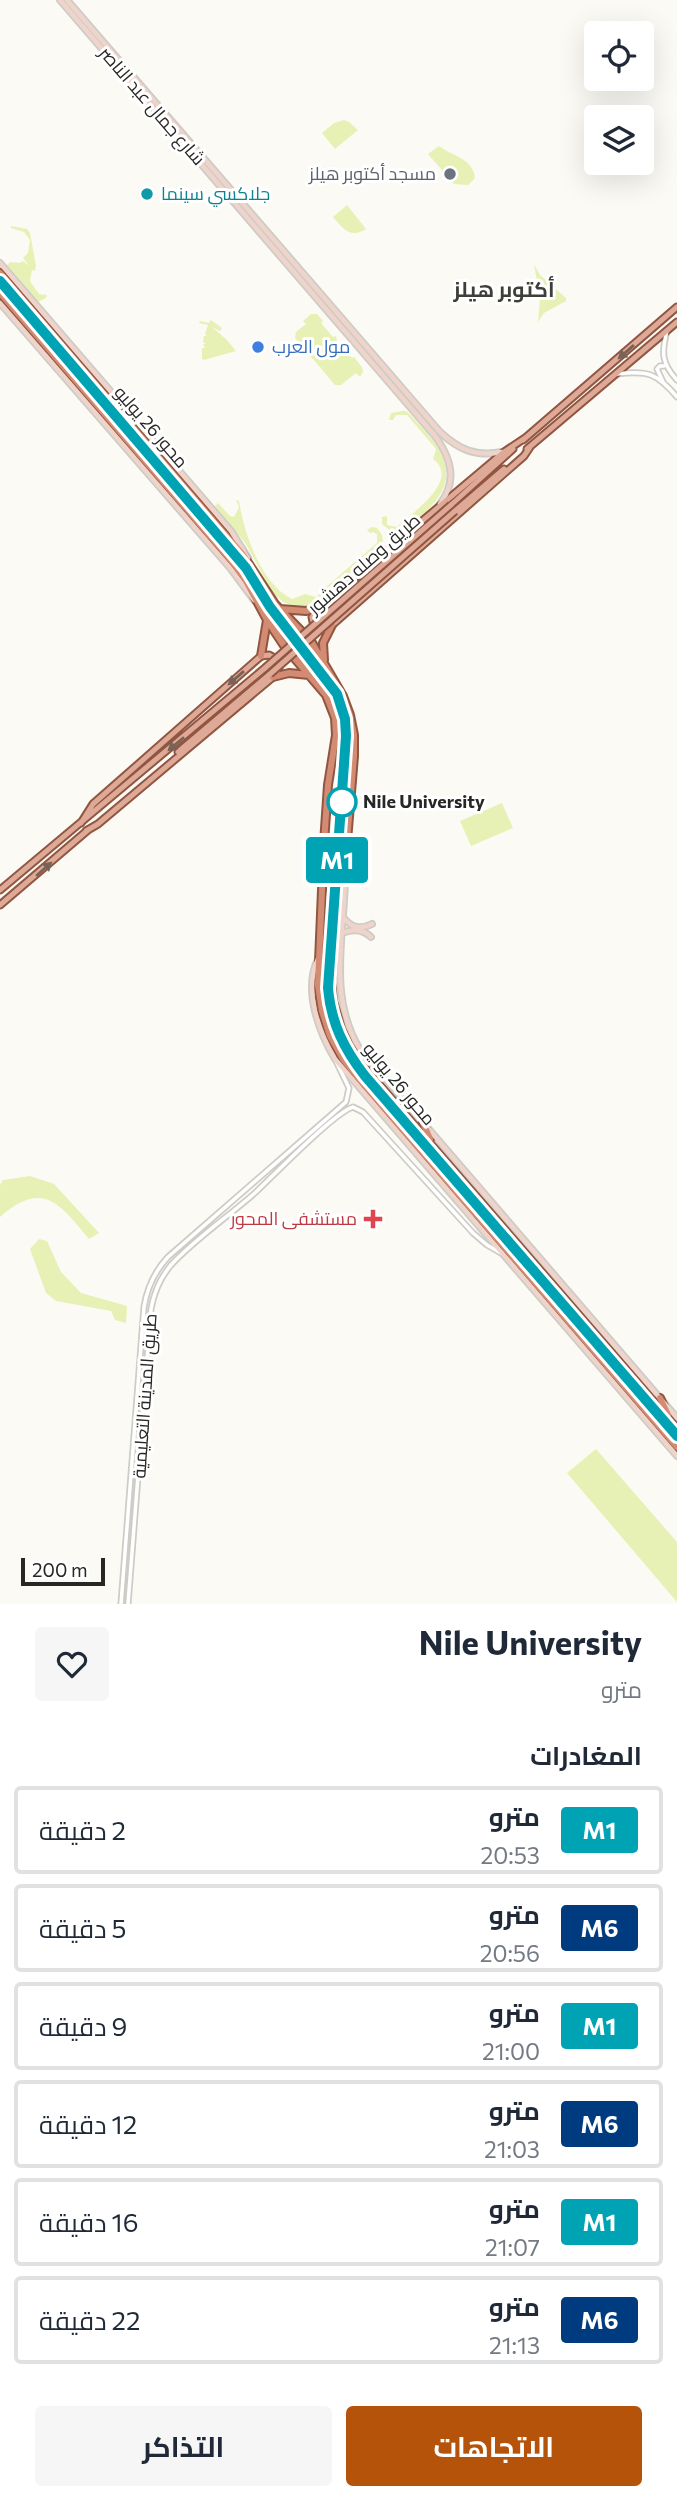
<!DOCTYPE html>
<html lang="ar">
<head>
<meta charset="utf-8">
<style>
  :root { --surface:#fff; --page:#f6f6f7; --text:#1f2937; --muted:#747a83; --line:#e0e1e3; --accent:#b45309 }
  body { margin:0; font-family:Commissioner,Cairo,sans-serif; background:var(--page); color:var(--text); direction:rtl; height:100vh; display:flex; flex-direction:column; font-size:26px; white-space:nowrap }
  * { box-sizing:border-box; margin:0 }
  p { font-size:23px; color:var(--muted) }
  .icon { flex:none; width:38px; height:38px; fill:none; stroke:currentColor; stroke-width:2; stroke-linecap:round; stroke-linejoin:round }
  .map { position:relative; height:1604px; overflow:hidden; direction:ltr }
  .side { display:flex; flex-direction:column; background:var(--surface); flex:1 }
  .side>* { flex:none }
  .badge { padding:0 14px; border-radius:5px; font-size:24px; line-height:46px }
  .fabs { position:absolute; left:584px; top:21px; display:grid; gap:14px }
  .fabs a { display:grid; place-items:center; width:70px; height:70px; border-radius:7px; background:var(--surface); box-shadow:0 7px 28px #0002; font-size:35px }
  .scale { position:absolute; left:21px; bottom:18px; width:84px; box-sizing:border-box; padding-left:7px; border:4px solid #272725; border-top:0; font-size:19px; line-height:24px; white-space:nowrap; color:#272725; -webkit-text-stroke:5px #fff; paint-order:stroke }
  .map>.badge { position:absolute; translate:-50% -50%; box-shadow:0 0 0 4px #fff }
  h2 { padding:0 35px; font-size:26px; line-height:63px }
  .round { display:grid; place-items:center; flex:none; width:74px; height:74px; border-radius:7px; background:var(--page) }
  .head { display:flex; align-items:center; justify-content:space-between; height:119px; padding:0 35px }
  h1 { font-size:33px; font-weight:700; line-height:52px }
  .cta { display:flex; gap:14px; margin-top:auto; padding:14px 35px }
  .cta a { flex:1; height:80px; border-radius:7px; background:var(--accent); color:#fff; font-size:28px; font-weight:700; line-height:80px; text-align:center }
  .cta a+a { background:var(--page); color:var(--text) }
  ul { padding:0; list-style:none }
  li { display:flex; align-items:center; gap:21px; height:88px; margin:0 14px 10px; padding:0 21px; border:4px solid var(--line); border-radius:7px }
  li div { flex:1 }
  li b { display:block; font-size:26px }
  li em { font-style:normal }
  li .badge { min-width:77px; font-weight:700; text-align:center }
  .map>svg:first-child { display:block }
</style>
</head>
<body>
<div class="map">
<svg width="677" height="1604" viewBox="0 0 677 1604">
  <rect width="100%" height="100%" fill="#fbfaf4"/>
  <path fill="#e8f1b5" d="M 344,120 L 349,122 L 358,130 L 335,149 L 322,133 L 334,123 Z
    M 439,146 C 452,156 473,158 475,178 L 468,185 L 454,184 L 428,154 Z
    M 347,205 L 366,229 C 351,239 343,229 333,217 Z
    M 11,226 L 27,229 L 30,233 L 36,266 L 35,271 L 32,270 L 30,281 L 39,294 L 47,295 L 46,298 L 38,302 L 7,265 L 10,262 L 20,263 L 23,261 L 29,266 L 23,258 L 28,253 L 30,240 L 24,232 L 11,228 Z
    M 534,264 L 540,275 L 566,298 L 566,301 L 544,313 L 538,322 L 540,299 Z
    M 311,314 L 317,314 L 323,321 L 321,323 L 333,337 L 336,336 L 337,341 L 352,358 L 354,357 L 362,367 L 363,372 L 360,377 L 356,373 L 341,385 L 335,385 L 295,338 L 296,332 L 306,324 L 303,321 Z
    M 212,317 L 211,320 L 222,328 L 220,331 L 212,327 L 227,340 L 236,351 L 204,360 L 202,359 L 202,348 L 205,348 L 203,344 L 206,344 L 203,342 L 204,336 L 207,336 L 205,334 L 208,325 L 199,323 L 200,321 L 209,323 Z
    M 402,411 C 407,410 410,415 416,421 C 446,452 462,480 424,513 C 416,520 402,531 392,532 L 382,524 L 382,517 L 387,516 L 387,525 L 397,527 C 413,512 461,480 433,459 L 436,449 L 407,415 L 396,415 L 393,420 L 389,420 L 391,413 Z
    M 236,500 L 239,501 C 244,533 261,584 292,599 L 305,594 L 316,597 L 323,591 L 322,589 L 326,587 L 377,543 L 377,534 L 373,532 L 370,533 L 367,530 L 372,527 L 377,528 L 382,535 L 383,541 L 358,572 L 322,602 L 305,607 L 294,606 L 283,602 L 272,592 L 246,544 L 215,506 L 218,503 L 230,516 L 234,517 L 239,507 Z
    M 502,803 L 513,828 L 471,846 L 460,821 Z
    M 30,1176 L 54,1184 L 99,1233 L 89,1239 C 60,1204 43,1179 0,1217 L 0,1185 L 3,1180 Z
    M 39,1239 L 47,1241 L 61,1272 L 81,1293 L 127,1306 L 126,1323 L 115,1320 L 111,1311 L 56,1301 L 46,1293 L 30,1249 Z
    M 596,1449 L 677,1542 L 677,1602 L 567,1473 Z"/>
  <g fill="none" stroke-linecap="round" stroke-linejoin="round">
    <g stroke="#cdccc6" stroke-width="7">
      <path id="tertiary" d="M 667,331 C 661,353 662,364 677,380
        M 617,374 C 647,370 657,373 677,397
        M 663,382 L 657,369 L 660,366 L 664,366
        M 121,1604 L 144,1307 C 147,1288 155,1271 168,1257 L 346,1102 L 349,1088 L 336,1061
        M 128,1604 L 151,1309 C 154,1292 160,1278 171,1265 C 196,1238 229,1216 256,1192 C 275,1174 334,1113 353,1107 L 363,1112 L 473,1233 L 487,1245 L 501,1253"/>
    </g>
    <g stroke="#cdccc6" stroke-width="8">
      <path id="secondary" d="M 60,0 L 435,436 C 451,458 458,481 440,504
        M 67,0 L 440,432 C 459,450 476,457 502,452
        M 0,263 L 231,531 L 248,558
        M 0,303 L 231,569 L 254,600
        M 345,869 C 346,930 326,992 359,1048 L 677,1418
        M 343,917 C 351,928 360,930 372,924
        M 342,933 C 352,929 362,928 371,937
        M 318,959 C 303,990 319,1032 335,1059 L 677,1456"/>
    </g>
    <g stroke="#905641" stroke-width="9">
      <path id="primary" d="M 525,438 L 504,452 L 320,607 L 312,617 L 314,627 L 323,630 L 332,625 L 524,456 L 530,447
        M 523,440 L 677,307
        M 527,449 L 677,322
        M 451,505 L 513,449
        M 455,511 L 504,469
        M 178,752 L 270,674
        M 81,823 L 93,804 L 261,656 L 269,655 L 276,659 L 279,668 L 273,677 L 98,824 L 86,831
        M 0,890 L 265,668
        M 0,905 L 88,830"/>
    </g>
    <g stroke="#905641" stroke-width="10">
      <path id="trunk" d="M 0,273 L 243,555 L 275,604 L 311,641 L 343,696 L 350,715 L 354,735 L 354,756 L 346,853 L 339,884 L 331,982 L 333,1001 L 341,1029 L 349,1046 L 366,1070 L 677,1429
        M 0,293 L 228,557 L 245,579 L 267,620 L 285,647 L 326,695 L 335,718 L 336,735 L 328,785 L 324,843 L 318,985 L 322,1011 L 330,1036 L 343,1059 L 360,1080 L 677,1447
        M 275,605 L 286,625 L 323,668
        M 280,609 L 306,611 L 320,607
        M 268,617 L 276,624 L 314,674
        M 261,656 L 267,620
        M 324,660 L 323,643 L 332,625
        M 273,677 L 289,673 L 309,675
        M 323,861 L 332,868 L 343,867
        M 423,1123 L 430,1139
        M 660,1398 L 668,1415"/>
    </g>
    <use href="#tertiary" stroke="#fff" stroke-width="3.5"/>
    <use href="#secondary" stroke="#eed4ca" stroke-width="4.5"/>
    <use href="#primary" stroke="#dea996" stroke-width="5"/>
    <use href="#trunk" stroke="#d38c73" stroke-width="6"/>
    <g stroke="#9b9a96" stroke-width="4.5">
      <path id="rail" d="M 0,281 L 246,568 L 270,607 L 336,694 L 345,719 L 344,781
        M 338,824 L 325,968 L 326,1000 L 329,1016 L 340,1046 L 363,1079 L 677,1439"/>
    </g>
    <use href="#rail" stroke="#fff" stroke-width="2" stroke-dasharray="5" stroke-linecap="butt"/>
    <g stroke="#905641" stroke-width="9" stroke-linecap="butt">
      <path id="primary-bridge" d="M 265,668 L 451,505
        M 270,674 L 455,511"/>
    </g>
    <use href="#primary-bridge" stroke="#dea996" stroke-width="5"/>
  </g>
  <defs><path id="oneway-solid" d="M-6-.8H1V-3.2L6.5 0L1 3.2V.8H-6Z" transform="scale(1.75)"/></defs>
  <g fill="#796258">
    <use href="#oneway-solid" transform="translate(626 352) rotate(139)"/>
    <use href="#oneway-solid" transform="translate(236 678) rotate(139)"/>
    <use href="#oneway-solid" transform="translate(176 744) rotate(140)"/>
    <use href="#oneway-solid" transform="translate(44 869) rotate(-42)"/>
  </g>
  <g fill="none" stroke-linecap="round" stroke-linejoin="round">
    <g stroke="#fff" stroke-width="16">
      <path id="line" d="M 0,281 L 246,568 L 270,607 L 337,694 L 345,719 L 346,736 L 328,988 C 331,1023 344,1049 365,1076 L 677,1436"/>
    </g>
    <use href="#line" stroke="#00a3b4" stroke-width="10"/>
  </g>
  <circle fill="#6b7280" stroke="#fff" stroke-width="2.5" cx="450" cy="174" r="7"/>
  <circle fill="#0f9aa8" stroke="#fff" stroke-width="2.5" cx="147" cy="194" r="7"/>
  <circle fill="#3f7fe0" stroke="#fff" stroke-width="2.5" cx="258" cy="347" r="7"/>
  <circle fill="#fff" stroke="#00a3b4" stroke-width="3.5" cx="342" cy="802" r="14"/>
  <path fill="#e0444e" stroke="#fff" stroke-width="2.5" d="M369.5 1208.5h7v7h7v7h-7v7h-7v-7h-7v-7h7z"/>
  <g text-anchor="middle" stroke-width="6" stroke-linejoin="round" paint-order="stroke">
    <g font-size="18" fill="#272725" stroke="#fff">
      <text transform="translate(152 106) rotate(49)" y="6">شارع جمال عبد الناصر</text>
      <text transform="translate(151 427) rotate(49)" y="6">محور 26 يوليو</text>
      <text transform="translate(364 564) rotate(-41)" y="6">طريق وصله دهشور</text>
      <text transform="translate(399 1084) rotate(50)" y="6">محور 26 يوليو</text>
      <text transform="translate(145 1396) rotate(-86)" y="6">طريق المدينة التعليمية</text>
    </g>
    <g font-size="18" fill="#5b616d" stroke="#fff" text-anchor="end">
      <text x="436" y="180">مسجد أكتوبر هيلز</text>
    </g>
    <g font-size="18" fill="#0d838f" stroke="#fff" text-anchor="start">
      <text x="161" y="200">جلاكسي سينما</text>
    </g>
    <g font-size="18" fill="#366cbe" stroke="#fff" text-anchor="start">
      <text x="272" y="353">مول العرب</text>
    </g>
    <g font-size="18" font-weight="bold" fill="#272725" stroke="#fff" text-anchor="start">
      <text x="363" y="808">Nile University</text>
    </g>
    <g font-size="18" fill="#be3a42" stroke="#fff" text-anchor="end">
      <text x="357" y="1225">مستشفى المحور</text>
    </g>
    <g font-size="21" font-weight="bold" fill="#3f3f3a" stroke="#fff">
      <text x="504" y="297">أكتوبر هيلز</text>
    </g>
  </g>
</svg>
<div class="fabs">
<a><svg class="icon" aria-label="locate" viewBox="0 0 24 24"><circle cx="12" cy="12" r="6"/><path d="M12 2v4M12 18v4M2 12h4M18 12h4"/></svg></a>
<a><svg class="icon" aria-label="layers" viewBox="0 0 24 24"><path d="M12 4l9 5-9 5-9-5zM3 14l9 5 9-5"/></svg></a>
</div>
<div class="scale">200 m</div>
<b class="badge" style="left:337px;top:860px;background:#00a3b4;color:#fff">M1</b>
</div>
<section class="side">
<div class="head"><div><h1>Nile University</h1><p>مترو</p></div><a class="round"><svg class="icon" aria-label="heart" viewBox="0 0 24 24"><path d="M12 20l-8-8c-3-5 5-10 8-4 3-6 11-1 8 4z"/></svg></a></div>
<h2>المغادرات</h2>
<ul>
<li><span class="badge" style="background:#00a3b4;color:#fff">M1</span><div><b>مترو</b><p>20:53</p></div><em>2 دقيقة</em></li>
<li><span class="badge" style="background:#003b80;color:#fff">M6</span><div><b>مترو</b><p>20:56</p></div><em>5 دقيقة</em></li>
<li><span class="badge" style="background:#00a3b4;color:#fff">M1</span><div><b>مترو</b><p>21:00</p></div><em>9 دقيقة</em></li>
<li><span class="badge" style="background:#003b80;color:#fff">M6</span><div><b>مترو</b><p>21:03</p></div><em>12 دقيقة</em></li>
<li><span class="badge" style="background:#00a3b4;color:#fff">M1</span><div><b>مترو</b><p>21:07</p></div><em>16 دقيقة</em></li>
<li><span class="badge" style="background:#003b80;color:#fff">M6</span><div><b>مترو</b><p>21:13</p></div><em>22 دقيقة</em></li>
</ul>
<div class="cta"><a>الاتجاهات</a><a>التذاكر</a></div>
</section>
</body>
</html>
